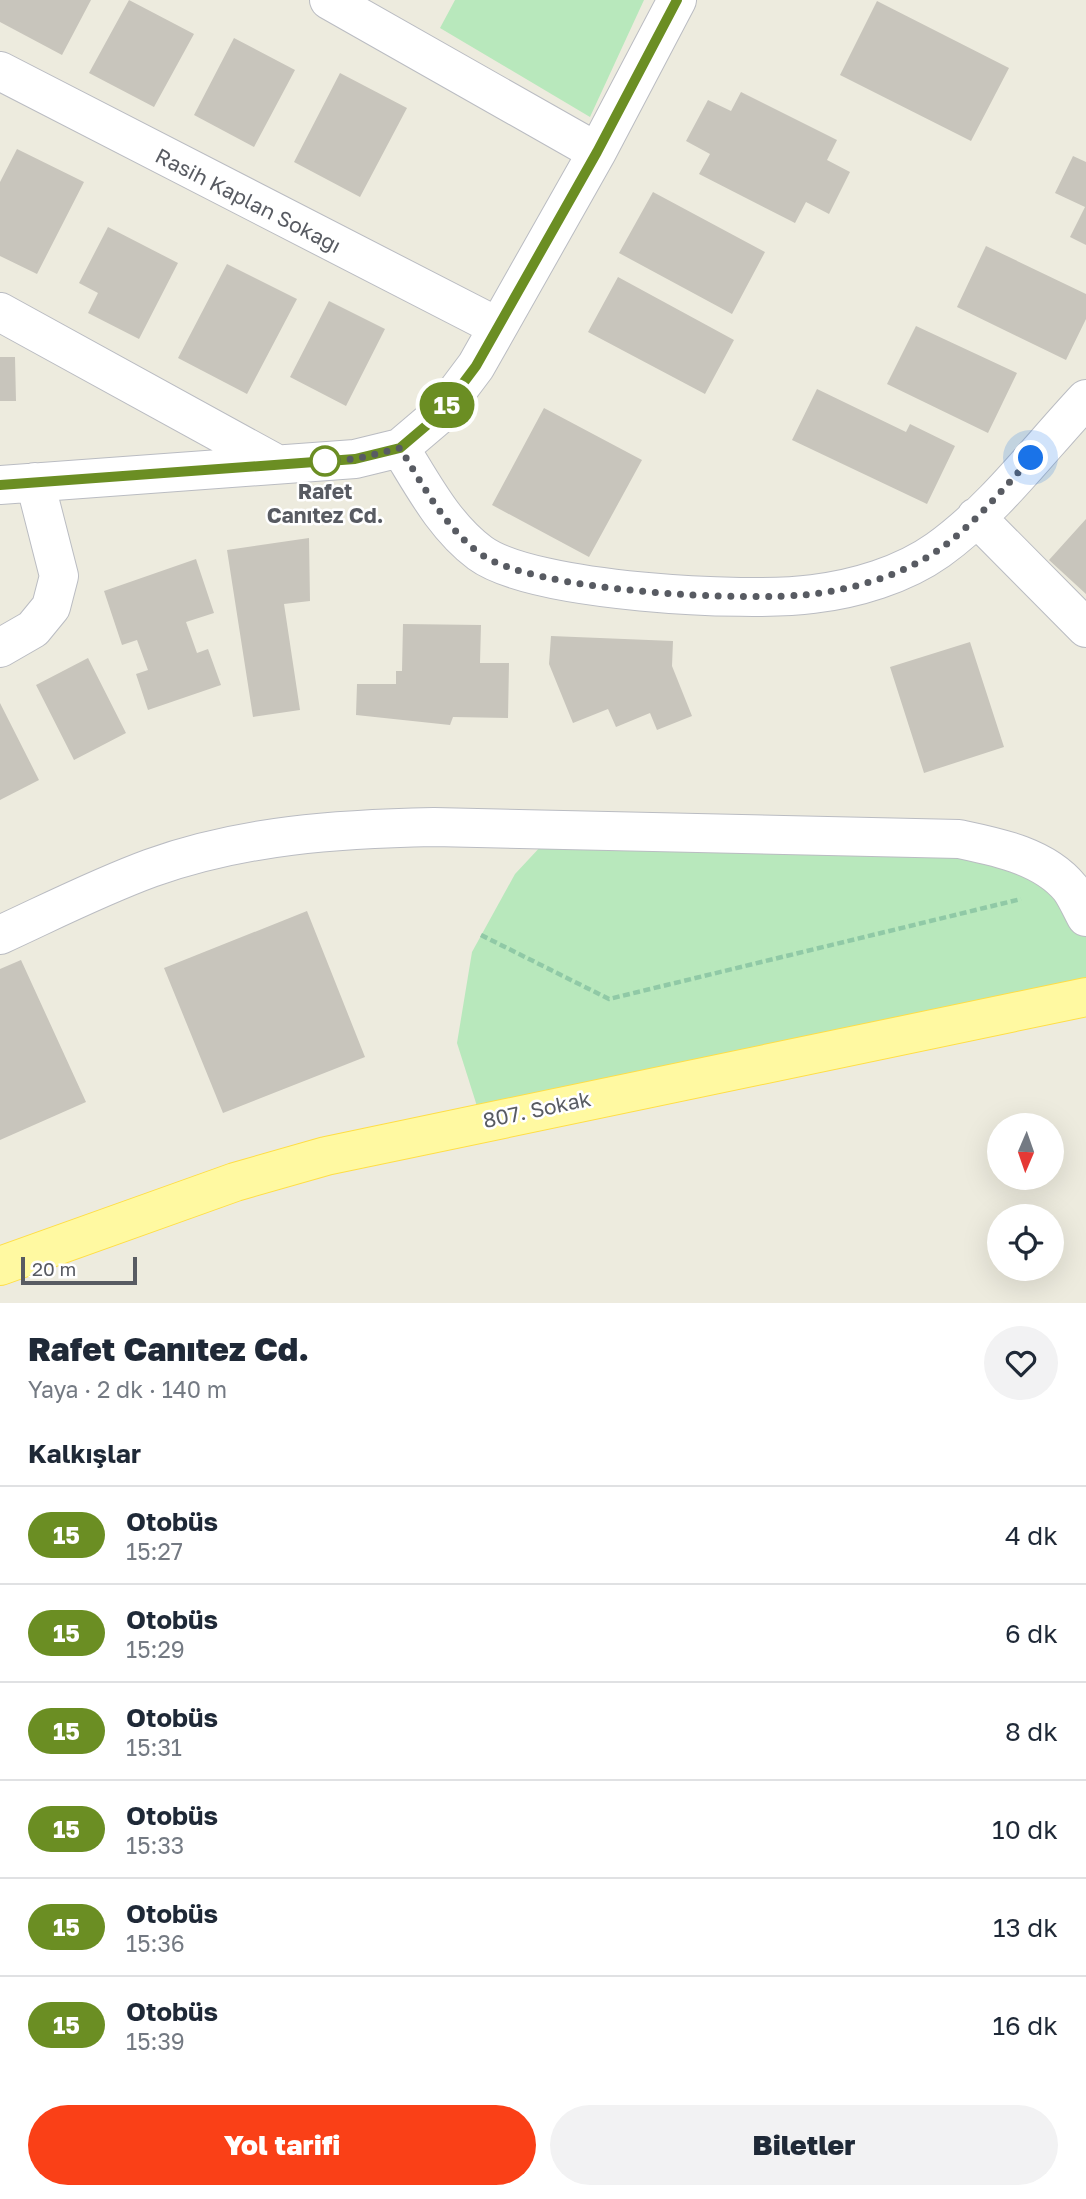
<!DOCTYPE html>
<html lang="tr">
<head>
<meta charset="utf-8">
<style>
  :root { --surface:#fff; --page:#f2f2f3; --text:#1f2937; --muted:#747a83; --line:#e0e1e3; --accent:#fa4017 }
  body { margin:0; font-family:"Golos Text",sans-serif; background:var(--page); color:var(--text); height:100vh; display:flex; flex-direction:column; font-size:26px; white-space:nowrap }
  * { box-sizing:border-box; margin:0 }
  p { font-size:23px; color:var(--muted) }
  .icon { flex:none; width:38px; height:38px; fill:none; stroke:currentColor; stroke-width:2; stroke-linecap:round; stroke-linejoin:round }
  .map { position:relative; height:1303px; overflow:hidden }
  .side { display:flex; flex-direction:column; background:var(--surface); flex:1 }
  .side>* { flex:none }
  .badge { padding:0 14px; border-radius:23px; font-size:24px; line-height:46px }
  .needle { width:46px; rotate:182deg }
  .controls { position:absolute; left:987px; top:1113px; display:grid; gap:14px }
  .controls a { display:grid; place-items:center; width:77px; height:77px; border-radius:50%; background:var(--surface); box-shadow:0 7px 28px #0002; font-size:35px }
  .scale { position:absolute; left:21px; bottom:18px; width:116px; box-sizing:border-box; padding-left:7px; border:4px solid #585b62; border-top:0; font-size:19px; line-height:24px; white-space:nowrap; color:#585b62; -webkit-text-stroke:5px #fff; paint-order:stroke }
  .you { position:absolute; width:35px; height:35px; margin:-18px; border:5px solid #fff; border-radius:50%; background:#1a73e8; box-shadow:0 0 0 10px #1a73e833 }
  .map>.badge { position:absolute; translate:-50% -50%; box-shadow:0 0 0 4px #fff }
  h2 { padding:0 28px; font-size:26px; line-height:63px }
  .round { display:grid; place-items:center; flex:none; width:74px; height:74px; border-radius:37px; background:var(--page) }
  .head { display:flex; align-items:center; justify-content:space-between; height:119px; padding:0 28px }
  h1 { font-size:33px; font-weight:800; line-height:52px }
  .button { display:flex; gap:14px; margin-top:auto; padding:14px 28px }
  .button a { flex:1; height:80px; border-radius:42px; background:var(--accent); color:#fff; font-size:28px; font-weight:800; line-height:80px; text-align:center }
  .button a+a { background:var(--page); color:var(--text) }
  ul { padding:0; list-style:none }
  li { display:flex; align-items:center; gap:21px; height:98px; padding:0 28px; border-top:2px solid var(--line) }
  li div { flex:1 }
  li b { display:block; font-size:26px }
  li em { font-style:normal }
  li .badge { min-width:77px; font-weight:700; text-align:center }
  .map>svg:first-child { display:block }
</style>
</head>
<body>
<div class="map">
<svg width="1086" height="1303" viewBox="0 0 1086 1303">
  <rect width="100%" height="100%" fill="#edebde"/>
  <path fill="#b8e8bc" d="M 455,0 L 644,0 L 590,117 L 440,28 Z
    M 556,830 L 1006,849 L 1086,917 L 1086,997 L 482,1122 L 457,1043 L 472,952 L 515,874 Z"/>
  <path fill="#c8c5bc" d="M 0,0 L 91,0 L 62,55 L 0,22 Z
    M 129,0 L 194,34 L 154,107 L 89,73 Z
    M 877,1 L 1009,68 L 971,141 L 840,75 Z
    M 234,38 L 295,70 L 254,147 L 194,115 Z
    M 340,73 L 407,108 L 360,197 L 294,162 Z
    M 741,92 L 837,140 L 827,160 L 850,172 L 829,214 L 806,202 L 795,223 L 699,174 L 710,154 L 686,141 L 708,100 L 731,111 Z
    M 17,149 L 84,182 L 37,274 L 0,256 L 0,182 Z
    M 1073,156 L 1086,162 L 1086,245 L 1070,237 L 1085,207 L 1055,193 Z
    M 653,192 L 765,252 L 732,314 L 619,253 Z
    M 108,227 L 178,263 L 139,339 L 88,313 L 98,293 L 79,283 Z
    M 986,246 L 1086,294 L 1086,319 L 1066,360 L 957,307 Z
    M 227,264 L 297,299 L 247,394 L 178,358 Z
    M 618,277 L 734,340 L 705,394 L 588,332 Z
    M 329,301 L 385,329 L 346,406 L 290,377 Z
    M 916,326 L 1017,373 L 988,433 L 887,384 Z
    M 0,357 L 15,357 L 16,401 L 0,401 Z
    M 817,389 L 906,432 L 910,424 L 955,446 L 927,504 L 792,440 Z
    M 544,408 L 642,460 L 589,557 L 492,505 Z
    M 1086,519 L 1086,594 L 1049,560 Z
    M 309,538 L 310,601 L 284,604 L 300,710 L 253,717 L 227,550 Z
    M 196,559 L 214,613 L 186,622 L 197,653 L 208,649 L 221,685 L 148,710 L 136,674 L 148,670 L 137,640 L 122,645 L 104,591 Z
    M 403,624 L 481,625 L 480,663 L 509,663 L 508,718 L 453,717 L 450,725 L 356,715 L 357,684 L 396,684 L 396,671 L 402,671 Z
    M 551,636 L 673,641 L 672,666 L 692,716 L 657,730 L 650,713 L 616,727 L 608,709 L 573,723 L 549,664 Z
    M 970,642 L 1004,747 L 924,773 L 890,667 Z
    M 88,658 L 126,733 L 74,760 L 36,685 Z
    M 0,703 L 39,780 L 0,800 Z
    M 307,911 L 365,1057 L 223,1113 L 164,968 Z
    M 21,960 L 86,1102 L 0,1140 L 0,969 Z"/>
  <g fill="none" stroke-linecap="round" stroke-linejoin="round">
    <g stroke="#babcc2" stroke-width="40">
      <path id="minor" d="M 329,0 L 597,152
        M 0,71 L 498,327
        M 0,312 L 275,463
        M 400,448 C 423,485 444,526 480,553 C 533,592 746,603 813,594 C 855,589 903,575 938,550 C 994,510 1039,449 1086,399
        M 0,485 L 355,459 L 400,448 L 440,414 L 476,366 L 597,152 L 677,0
        M 976,517 L 1086,628
        M 0,648 L 33,629 L 51,607 L 59,576 L 35,482
        M 0,935 C 50,912 99,887 151,868 C 243,835 338,829 434,827 L 959,839 C 997,847 1044,856 1070,888 C 1076,896 1081,908 1086,917"/>
    </g>
    <g stroke="#ffde45" stroke-width="40">
      <path id="major" d="M 0,1266 L 235,1182 L 326,1156 L 1086,997"/>
    </g>
    <path stroke="#90c9a6" stroke-width="4.5" stroke-dasharray="7 3.5" stroke-linecap="butt" d="M 481,935 L 609,999 L 1021,899"/>
    <use href="#minor" stroke="#fff" stroke-width="38"/>
    <use href="#major" stroke="#fff9a1" stroke-width="38"/>
  </g>
  <g fill="none" stroke-linecap="round" stroke-linejoin="round">
    <g stroke="#fff" stroke-width="16">
      <path id="line" d="M 0,485 L 355,459 L 400,448 L 440,414 L 476,366 L 597,152 L 677,0"/>
    </g>
    <use href="#line" stroke="#6b8e23" stroke-width="10"/>
    <path stroke="#585b62" stroke-width="7" stroke-dasharray="0 12.6" d="M 325,461 L 355,459 L 400,448 C 423,485 444,526 479,553 C 532,592 745,602 813,594 C 854,589 902,575 937,551 C 973,526 1002,490 1031,458"/>
  </g>
  <circle fill="#fff" stroke="#6b8e23" stroke-width="3.5" cx="325" cy="461" r="14"/>
  <g text-anchor="middle" stroke-width="5" stroke-linejoin="round" paint-order="stroke">
    <g font-size="21" fill="#585b62" stroke="#fff">
      <text transform="translate(248 201) rotate(27)" y="7">Rasih Kaplan Sokağı</text>
      <text transform="translate(537 1110) rotate(-12)" y="7">807. Sokak</text>
    </g>
    <g font-size="21" font-weight="bold" fill="#585b62" stroke="#fff">
      <text x="325" y="499">Rafet<tspan x="325" dy="24">Canıtez Cd.</tspan></text>
    </g>
  </g>
</svg>
<div class="controls">
<a><svg class="needle" viewBox="-14 -14 28 28"><path d="M0-13l5 13h-10z" fill="#e53935"/><path d="M0 13l5-13h-10z" fill="#747a83"/></svg></a>
<a><svg class="icon" aria-label="locate" viewBox="0 0 24 24"><circle cx="12" cy="12" r="6"/><path d="M12 2v4M12 18v4M2 12h4M18 12h4"/></svg></a>
</div>
<div class="scale">20 m</div>
<div class="you" style="left:1031px;top:458px"></div>
<b class="badge" style="left:447px;top:405px;background:#6b8e23;color:#fff">15</b>
</div>
<section class="side">
<div class="head"><div><h1>Rafet Canıtez Cd.</h1><p>Yaya · 2 dk · 140 m</p></div><a class="round"><svg class="icon" aria-label="heart" viewBox="0 0 24 24"><path d="M12 20l-8-8c-3-5 5-10 8-4 3-6 11-1 8 4z"/></svg></a></div>
<h2>Kalkışlar</h2>
<ul>
<li><span class="badge" style="background:#6b8e23;color:#fff">15</span><div><b>Otobüs</b><p>15:27</p></div><em>4 dk</em></li>
<li><span class="badge" style="background:#6b8e23;color:#fff">15</span><div><b>Otobüs</b><p>15:29</p></div><em>6 dk</em></li>
<li><span class="badge" style="background:#6b8e23;color:#fff">15</span><div><b>Otobüs</b><p>15:31</p></div><em>8 dk</em></li>
<li><span class="badge" style="background:#6b8e23;color:#fff">15</span><div><b>Otobüs</b><p>15:33</p></div><em>10 dk</em></li>
<li><span class="badge" style="background:#6b8e23;color:#fff">15</span><div><b>Otobüs</b><p>15:36</p></div><em>13 dk</em></li>
<li><span class="badge" style="background:#6b8e23;color:#fff">15</span><div><b>Otobüs</b><p>15:39</p></div><em>16 dk</em></li>
</ul>
<div class="button"><a>Yol tarifi</a><a>Biletler</a></div>
</section>
</body>
</html>
